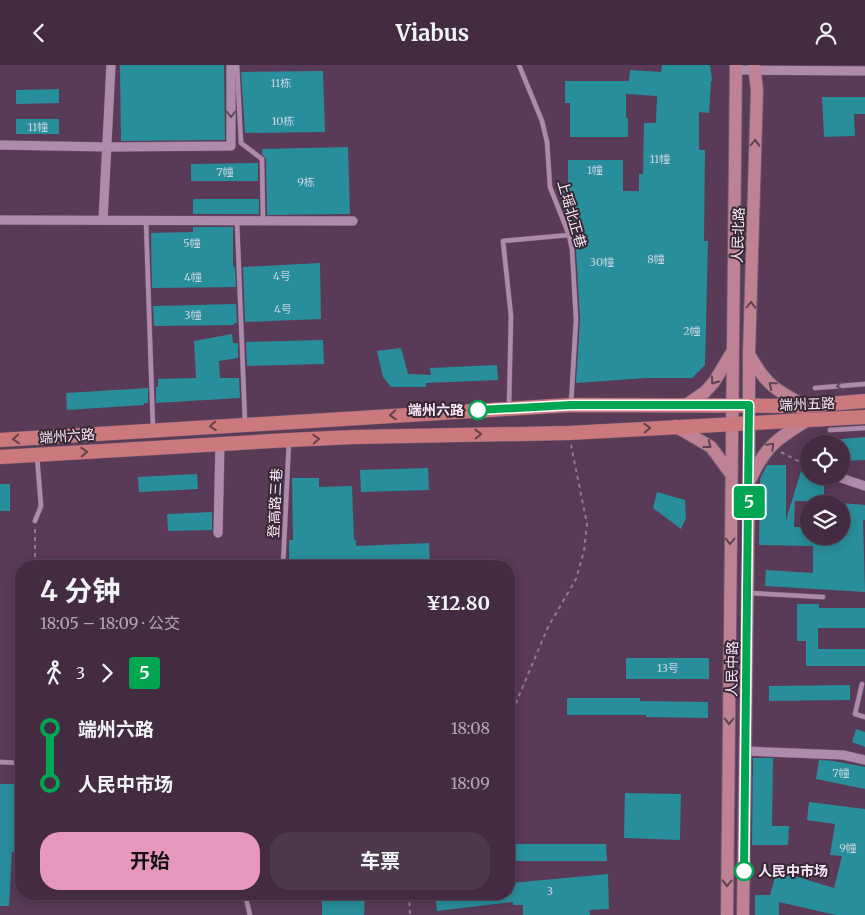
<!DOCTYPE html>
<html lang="zh">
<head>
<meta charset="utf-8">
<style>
  :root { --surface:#432c41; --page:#4d384c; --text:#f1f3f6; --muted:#afa7b1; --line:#5b485a; --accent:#e797bd }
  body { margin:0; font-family:Merriweather,"Noto Sans SC",serif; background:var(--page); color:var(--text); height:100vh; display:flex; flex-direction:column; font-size:19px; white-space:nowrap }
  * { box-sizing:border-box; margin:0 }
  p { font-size:16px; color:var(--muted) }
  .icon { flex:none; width:28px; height:28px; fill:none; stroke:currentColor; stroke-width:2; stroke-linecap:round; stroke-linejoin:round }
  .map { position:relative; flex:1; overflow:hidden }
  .sheet { position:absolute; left:15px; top:495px; width:500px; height:340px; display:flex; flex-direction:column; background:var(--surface); border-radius:20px; box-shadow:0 2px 12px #0003,0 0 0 1px var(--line) }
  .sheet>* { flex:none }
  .badge { padding:0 10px; border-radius:4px; font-size:18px; line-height:32px }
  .tools { position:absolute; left:800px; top:370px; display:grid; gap:10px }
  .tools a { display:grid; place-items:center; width:50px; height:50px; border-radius:50%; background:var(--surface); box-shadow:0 2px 12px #0003,0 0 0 1px var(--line); font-size:25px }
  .map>.badge { position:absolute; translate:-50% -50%; box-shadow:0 0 0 2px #fff }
  .legs { display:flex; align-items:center; gap:8px; height:55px; padding:0 25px; font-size:16px }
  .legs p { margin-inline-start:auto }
  .head { display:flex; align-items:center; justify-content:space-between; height:85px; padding:0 25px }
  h1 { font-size:28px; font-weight:700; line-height:38px }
  .button { display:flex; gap:10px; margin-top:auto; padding:10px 25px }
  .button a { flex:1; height:58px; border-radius:20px; background:var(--accent); color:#111; font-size:20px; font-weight:700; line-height:58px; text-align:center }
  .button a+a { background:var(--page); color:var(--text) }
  ul { padding:0 25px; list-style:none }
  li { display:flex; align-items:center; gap:18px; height:55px; font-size:19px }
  li i { display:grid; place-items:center; width:8px; height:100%; margin:0 6px; background:currentColor }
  li i::after { content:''; width:12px; height:12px; margin:-6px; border:4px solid; border-radius:50%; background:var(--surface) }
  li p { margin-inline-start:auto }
  li:first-child i { background:linear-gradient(#0000 50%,currentColor 0) }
  li:last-child i { background:linear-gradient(currentColor 50%,#0000 0) }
  header { display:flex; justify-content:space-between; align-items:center; height:65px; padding:0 25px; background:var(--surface); font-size:22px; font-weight:700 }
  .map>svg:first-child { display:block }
</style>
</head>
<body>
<header><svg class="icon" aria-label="back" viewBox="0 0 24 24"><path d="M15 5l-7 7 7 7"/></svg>Viabus<svg class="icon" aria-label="person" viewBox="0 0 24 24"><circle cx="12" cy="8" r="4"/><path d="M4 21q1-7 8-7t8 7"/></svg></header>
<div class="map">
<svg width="865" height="850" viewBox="0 0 865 850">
  <rect width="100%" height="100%" fill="#593a57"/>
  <path fill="#298e9c" d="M 120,0 L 224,0 L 225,75 L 121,76 Z
    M 662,0 L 710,0 L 712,16 L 711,16 L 709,48 L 699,47 L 699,85 L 705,85 L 704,176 L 708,176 L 705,300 L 692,313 L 646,313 L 576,318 L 580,254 L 576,184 L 571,163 L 571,150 L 566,150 L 561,139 L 561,126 L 568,126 L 568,95 L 623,95 L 623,126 L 639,126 L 639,109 L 643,109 L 644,58 L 656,58 L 657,31 L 626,29 L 626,53 L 628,53 L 628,72 L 570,72 L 570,38 L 565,38 L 565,16 L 629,16 L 630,5 L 661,7 Z
    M 323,6 L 325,67 L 245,68 L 241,7 Z
    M 59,24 L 59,38 L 16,39 L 16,25 Z
    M 822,32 L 865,32 L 865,49 L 854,49 L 855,71 L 824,72 Z
    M 16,54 L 59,54 L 59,69 L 16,69 Z
    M 348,82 L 350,149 L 267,150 L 266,94 L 262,89 L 262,84 Z
    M 258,98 L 258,116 L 191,116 L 191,99 Z
    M 193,134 L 259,134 L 259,149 L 193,149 Z
    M 193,162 L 233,162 L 233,201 L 235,202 L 236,222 L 152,223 L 151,168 L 193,167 Z
    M 320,198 L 321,254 L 245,257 L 243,202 Z
    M 236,239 L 237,258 L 234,258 L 234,260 L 154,261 L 153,241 Z
    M 232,269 L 233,278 L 238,278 L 238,293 L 219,296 L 220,313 L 239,313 L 240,333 L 156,338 L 156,322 L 158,322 L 158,314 L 196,313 L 194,276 Z
    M 323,275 L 324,299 L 247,301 L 246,277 Z
    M 401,283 L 408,309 L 431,310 L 430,303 L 497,300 L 498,315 L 426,318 L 426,322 L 391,322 L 383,312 L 377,286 Z
    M 148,323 L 148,338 L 144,338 L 144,340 L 67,345 L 66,328 Z
    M 865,372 L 865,395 L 841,396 L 841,374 Z
    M 767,400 L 786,400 L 786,455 L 801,406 L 809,409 L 809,411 L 824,414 L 824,436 L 795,436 L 794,462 L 809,462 L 809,471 L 841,471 L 841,438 L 865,440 L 865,455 L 863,455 L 865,527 L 765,521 L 766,505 L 813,508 L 813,481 L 759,480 L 760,414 Z
    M 428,403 L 429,425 L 361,427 L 360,405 Z
    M 197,409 L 198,424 L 139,427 L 138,412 Z
    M 292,413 L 319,413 L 319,422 L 352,421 L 354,475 L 356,475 L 356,481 L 429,478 L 430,501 L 364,501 L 364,498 L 289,498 L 289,475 L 293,475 Z
    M 0,419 L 10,419 L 10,446 L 0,446 Z
    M 657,427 L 685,435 L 686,453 L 681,464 L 653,443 Z
    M 212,447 L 212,465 L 168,466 L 167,449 Z
    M 797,539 L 819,539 L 819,543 L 865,543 L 865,563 L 818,563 L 818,584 L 865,584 L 865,601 L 806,601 L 806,576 L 797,576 Z
    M 626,593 L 709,593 L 709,614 L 626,614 Z
    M 850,620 L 850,635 L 769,636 L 769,621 Z
    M 567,633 L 640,633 L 640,636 L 708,637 L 708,653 L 646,652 L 646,650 L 567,650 Z
    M 856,664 L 865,667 L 865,682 L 852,677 Z
    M 753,693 L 773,693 L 772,761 L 789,761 L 788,780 L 752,780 Z
    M 819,695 L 834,696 L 865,702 L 865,724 L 816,714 Z
    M 0,719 L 21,719 L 21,762 L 19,762 L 18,787 L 12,787 L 9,841 L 0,841 Z
    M 625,728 L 681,729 L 680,775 L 624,773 Z
    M 809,737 L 865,744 L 865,850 L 836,850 L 779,837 L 779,850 L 755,850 L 755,830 L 770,830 L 776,809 L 781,807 L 834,823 L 842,791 L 830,790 L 835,759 L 807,755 Z
    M 509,779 L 606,779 L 607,796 L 509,796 Z
    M 608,809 L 609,844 L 589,845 L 590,850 L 523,850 L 523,840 L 513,840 L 513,837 L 437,846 L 435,829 L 512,829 L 511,818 Z
    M 322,829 L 365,829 L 364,850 L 322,850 Z"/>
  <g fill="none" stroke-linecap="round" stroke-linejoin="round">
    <g stroke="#735971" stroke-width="5.5">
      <path id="service" d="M 237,0 L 241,78 L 262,94 L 263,156
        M 519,0 L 542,56 L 547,77 L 550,122 L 569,170 L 572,184 L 576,254 L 571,339
        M 146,156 L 153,364
        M 237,156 L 245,357
        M 815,323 L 865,319
        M 509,342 L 511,251 L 503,176 L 569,170
        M 830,365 L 865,363
        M 35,456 L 41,441 L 37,391
        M 283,501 L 289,376
        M 749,528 L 823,532
        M 862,619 L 855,649 L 865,652
        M 0,697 L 21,698
        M 245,829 L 250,850"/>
    </g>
    <g stroke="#735971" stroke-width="10">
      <path id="minor" d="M 736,5 L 865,6
        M 0,80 L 108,82 L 231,81 L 231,0
        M 0,155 L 353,156
        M 103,155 L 111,0
        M 835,411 L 865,421
        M 218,468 L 220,379
        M 745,686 L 843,690 L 865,695"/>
    </g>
    <g stroke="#735971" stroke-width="14">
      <path id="secondary" d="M 750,291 C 767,321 776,325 805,341
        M 686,340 L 705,327 L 714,317 L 732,287
        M 675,361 L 711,382 L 731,409
        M 751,413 C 765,382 778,373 806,356
        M 727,850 L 736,0
        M 743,850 L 749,418 L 749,289 L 757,25 L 754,0"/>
    </g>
    <g stroke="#735971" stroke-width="15">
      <path id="primary" d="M 0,375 L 571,340 L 805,341 L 865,336
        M 0,392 L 289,375 L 354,372 L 569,368 L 865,352"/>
    </g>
    <path stroke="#947992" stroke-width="2" stroke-dasharray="4 4" stroke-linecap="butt" d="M 781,387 L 809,402
      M 35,464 L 35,501
      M 509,651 L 510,652 L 548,562 L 576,514 L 584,486 L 587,459 L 571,380
      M 409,829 L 410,850"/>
    <use href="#service" stroke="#af8bab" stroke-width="4.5"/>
    <use href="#minor" stroke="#af8bab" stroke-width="9"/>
    <use href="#secondary" stroke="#be8294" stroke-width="12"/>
    <use href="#primary" stroke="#cc797d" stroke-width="14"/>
  </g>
  <defs><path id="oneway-chevron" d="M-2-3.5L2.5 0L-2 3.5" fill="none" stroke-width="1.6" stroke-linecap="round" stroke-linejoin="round" transform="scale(1.25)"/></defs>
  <g stroke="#604b5e">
    <use href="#oneway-chevron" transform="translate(231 49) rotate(90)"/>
    <use href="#oneway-chevron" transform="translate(840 321) rotate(176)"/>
  </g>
  <g stroke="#5f4352">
    <use href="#oneway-chevron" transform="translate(755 78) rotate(-88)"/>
    <use href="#oneway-chevron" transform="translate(751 240) rotate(-88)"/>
    <use href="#oneway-chevron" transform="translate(714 316) rotate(126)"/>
    <use href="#oneway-chevron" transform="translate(772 320) rotate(-141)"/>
    <use href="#oneway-chevron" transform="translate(708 380) rotate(38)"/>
    <use href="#oneway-chevron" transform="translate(771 381) rotate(-46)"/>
    <use href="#oneway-chevron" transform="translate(730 476) rotate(91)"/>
    <use href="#oneway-chevron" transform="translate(729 656) rotate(91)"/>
    <use href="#oneway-chevron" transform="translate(727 818) rotate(91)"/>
  </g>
  <g stroke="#63404b">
    <use href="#oneway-chevron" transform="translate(393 350) rotate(177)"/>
    <use href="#oneway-chevron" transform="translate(213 361) rotate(176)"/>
    <use href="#oneway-chevron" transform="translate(647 363) rotate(-3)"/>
    <use href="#oneway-chevron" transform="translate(478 369) rotate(-1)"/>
    <use href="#oneway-chevron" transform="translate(16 374) rotate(176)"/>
    <use href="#oneway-chevron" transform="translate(316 374) rotate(-3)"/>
    <use href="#oneway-chevron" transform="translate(84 387) rotate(-3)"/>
  </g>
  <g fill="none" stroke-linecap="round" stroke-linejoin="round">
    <g stroke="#fff" stroke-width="11">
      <path id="line-1" d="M 478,345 L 571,340 L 749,340 L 744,806"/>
    </g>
    <use href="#line-1" stroke="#00a651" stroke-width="8"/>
  </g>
  <g fill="#fff" stroke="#00a651" stroke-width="2.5">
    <circle cx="478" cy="345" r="9"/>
    <circle cx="744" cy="806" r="9"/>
  </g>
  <g text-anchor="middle" stroke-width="4" stroke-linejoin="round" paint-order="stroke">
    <g font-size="11" fill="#c7d2e2">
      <text x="281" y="22">11栋</text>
      <text x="283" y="60">10栋</text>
      <text x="38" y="66">11幢</text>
      <text x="660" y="98">11幢</text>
      <text x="595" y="109">1幢</text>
      <text x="225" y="111">7幢</text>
      <text x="306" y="121">9栋</text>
      <text x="192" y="182">5幢</text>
      <text x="656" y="198">8幢</text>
      <text x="602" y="201">30幢</text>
      <text x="282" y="215">4号</text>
      <text x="193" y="216">4幢</text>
      <text x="283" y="248">4号</text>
      <text x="193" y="254">3幢</text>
      <text x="692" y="270">2幢</text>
      <text x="668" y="607">13号</text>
      <text x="841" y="712">7幢</text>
      <text x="848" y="787">9幢</text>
      <text x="550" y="830">3</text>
    </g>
    <g font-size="14" fill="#fce8fa" stroke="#362835">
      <text transform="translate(572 149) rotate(74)" y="5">上瑶北正巷</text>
      <text transform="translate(738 170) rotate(-88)" y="5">人民北路</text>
      <text transform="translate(807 339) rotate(-2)" y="5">端州五路</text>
      <text transform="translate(67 371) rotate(-4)" y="5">端州六路</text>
      <text transform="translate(275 438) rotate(-87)" y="5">登高路三巷</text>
      <text transform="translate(732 604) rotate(-89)" y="5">人民中路</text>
    </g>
    <g font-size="14" font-weight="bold" fill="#fce8fa" stroke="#362835" text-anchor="end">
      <text x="464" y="350">端州六路</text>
      <text x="758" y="811" text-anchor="start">人民中市场</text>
    </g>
  </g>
</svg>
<div class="tools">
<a><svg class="icon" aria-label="locate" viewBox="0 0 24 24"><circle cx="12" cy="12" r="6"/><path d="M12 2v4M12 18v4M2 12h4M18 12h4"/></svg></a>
<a><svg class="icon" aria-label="layers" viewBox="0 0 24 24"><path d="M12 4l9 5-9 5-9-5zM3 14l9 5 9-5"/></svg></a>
</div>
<b class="badge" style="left:749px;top:437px;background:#00a651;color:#fff">5</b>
<section class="sheet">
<div class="head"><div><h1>4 分钟</h1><p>18:05 – 18:09 · 公交</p></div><b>¥12.80</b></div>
<div class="legs"><svg class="icon" aria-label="walk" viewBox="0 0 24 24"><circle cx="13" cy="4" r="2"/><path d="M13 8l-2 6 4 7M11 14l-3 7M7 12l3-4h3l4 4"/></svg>3<svg class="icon" aria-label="forward" viewBox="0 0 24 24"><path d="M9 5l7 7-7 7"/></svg><b class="badge" style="background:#00a651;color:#fff">5</b></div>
<ul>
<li><i style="color:#00a651"></i><b>端州六路</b><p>18:08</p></li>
<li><i style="color:#00a651"></i><b>人民中市场</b><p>18:09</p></li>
</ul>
<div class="button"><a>开始</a><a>车票</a></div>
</section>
</div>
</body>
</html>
